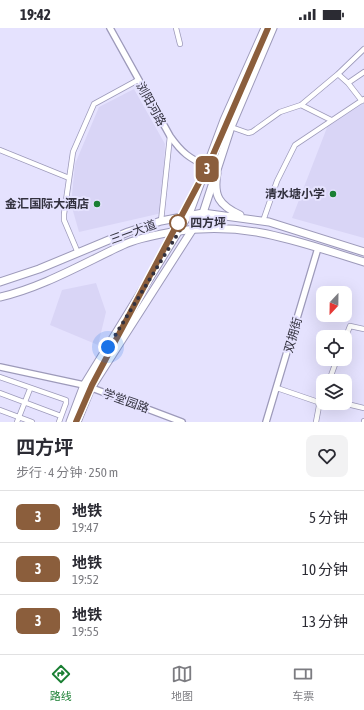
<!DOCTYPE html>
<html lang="zh">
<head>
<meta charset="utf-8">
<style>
  :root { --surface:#fff; --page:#f2f2f3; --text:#2b2b33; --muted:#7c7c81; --line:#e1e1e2; --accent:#1a7f33 }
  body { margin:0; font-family:"Asap Condensed","Noto Sans SC",sans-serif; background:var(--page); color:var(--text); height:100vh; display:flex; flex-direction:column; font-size:15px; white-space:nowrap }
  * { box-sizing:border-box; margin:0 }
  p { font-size:13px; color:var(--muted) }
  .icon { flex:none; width:22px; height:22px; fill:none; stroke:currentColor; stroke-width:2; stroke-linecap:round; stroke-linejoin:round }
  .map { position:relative; height:394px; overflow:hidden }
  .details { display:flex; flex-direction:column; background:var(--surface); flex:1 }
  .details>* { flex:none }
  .badge { padding:0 8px; border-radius:6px; font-size:14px; line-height:26px }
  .needle { width:26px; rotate:202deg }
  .tools { position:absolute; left:316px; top:258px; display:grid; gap:8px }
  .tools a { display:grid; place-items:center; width:36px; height:36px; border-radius:8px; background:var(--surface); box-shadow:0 4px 16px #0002; font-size:20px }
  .you { position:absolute; width:20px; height:20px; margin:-10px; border:3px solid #fff; border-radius:50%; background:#1a73e8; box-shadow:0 0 0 6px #1a73e833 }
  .map>.badge { position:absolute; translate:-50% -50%; box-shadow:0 0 0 2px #fff }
  .round { display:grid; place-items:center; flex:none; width:42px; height:42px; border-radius:8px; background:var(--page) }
  .summary { display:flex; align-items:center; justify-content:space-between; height:68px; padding:0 16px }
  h1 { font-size:19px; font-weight:700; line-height:30px }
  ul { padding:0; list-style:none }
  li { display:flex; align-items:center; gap:12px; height:52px; padding:0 16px; border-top:1px solid var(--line) }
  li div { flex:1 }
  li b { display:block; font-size:15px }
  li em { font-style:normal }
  li .badge { min-width:44px; font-weight:700; text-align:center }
  .status { display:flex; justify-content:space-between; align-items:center; height:28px; padding:0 20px; background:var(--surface); direction:ltr }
  .status svg { height:11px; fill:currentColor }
  .menu { display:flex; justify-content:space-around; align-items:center; height:56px; border-top:1px solid var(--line); background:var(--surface); font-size:11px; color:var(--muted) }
  .menu a { display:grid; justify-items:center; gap:2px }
  .menu .current { color:var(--accent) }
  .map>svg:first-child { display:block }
</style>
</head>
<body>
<div class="status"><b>19:42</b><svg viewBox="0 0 49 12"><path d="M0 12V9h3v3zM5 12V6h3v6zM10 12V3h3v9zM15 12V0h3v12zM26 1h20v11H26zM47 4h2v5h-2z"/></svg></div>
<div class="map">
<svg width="364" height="394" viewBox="0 0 364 394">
  <rect width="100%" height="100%" fill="#e5e2fe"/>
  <path fill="#d9d5f6" d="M 134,61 L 165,116 L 162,185 L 79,204 L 71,176 L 75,136 L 99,79 Z
    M 363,75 L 364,75 L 364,210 L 292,190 L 328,97 Z
    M 96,255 L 106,284 L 98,317 L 50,297 L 62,262 Z"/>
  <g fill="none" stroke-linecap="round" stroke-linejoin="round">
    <g stroke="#9d9aba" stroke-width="6">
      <path id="minor" d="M 176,0 L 180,16
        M 338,46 L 364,21
        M 348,55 L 362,73
        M 301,77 L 331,92
        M 231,99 L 248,105 L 252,104 L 280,84 L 301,77 L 338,46 L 348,55 L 364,44
        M 0,122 L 69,150
        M 161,193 L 170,108
        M 263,193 L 277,153 L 295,117 L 364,71
        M 78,225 L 64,192 L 64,186 L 73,124 L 94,76 L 138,52
        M 345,311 L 350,298 L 364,301
        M 0,349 L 66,372 L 66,375 L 59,394
        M 329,353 L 337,331
        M 277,360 L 318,374 L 319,378 L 316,394
        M 0,365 L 61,388
        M 318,374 L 323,370
        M 343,375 L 364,380
        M 0,382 L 32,394
        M 17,394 L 30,361
        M 364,394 L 364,393"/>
    </g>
    <g stroke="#9d9aba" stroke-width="8">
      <path id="tertiary" d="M 110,0 L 170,108 C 182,125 189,130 208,139
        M 0,339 L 84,357 L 182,394
        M 266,394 L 318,220"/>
    </g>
    <g stroke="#9d9aba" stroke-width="9">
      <path id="primary" d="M 70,394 L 84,357 L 189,186 L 224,92 L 265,0
        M 77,394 L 91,360 L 203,185 L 231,99 L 273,0"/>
    </g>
    <g stroke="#9d9aba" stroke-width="9">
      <path id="trunk" d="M 217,145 C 213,168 219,177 240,187
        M 0,254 L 39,241 L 128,204 L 161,193 L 203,185 L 269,194 L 364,224
        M 0,269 C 41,260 84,235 123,217 C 138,210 156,207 172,204 C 246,192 296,213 364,234"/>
    </g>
    <use href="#minor" stroke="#fff" stroke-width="4.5"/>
    <use href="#tertiary" stroke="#fff" stroke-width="5.5"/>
    <use href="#primary" stroke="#fff" stroke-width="7"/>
    <use href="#trunk" stroke="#fff" stroke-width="7"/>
  </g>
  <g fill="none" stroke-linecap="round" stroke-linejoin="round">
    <g stroke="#fff" stroke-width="9">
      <path id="line" d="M 76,394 L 92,357 L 209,136 L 268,0"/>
    </g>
    <use href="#line" stroke="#8b5e3c" stroke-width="6"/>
    <path stroke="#32313e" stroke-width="4" stroke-dasharray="0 7.2" d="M 108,319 L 185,194 L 178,195"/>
  </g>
  <g fill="#1a7f33" stroke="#e5e2fe" stroke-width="1.5">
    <circle cx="333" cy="166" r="4"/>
    <circle cx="97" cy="176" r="4"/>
  </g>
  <circle fill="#fff" stroke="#8b5e3c" stroke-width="2" cx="178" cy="195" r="8"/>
  <g text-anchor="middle" stroke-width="4" stroke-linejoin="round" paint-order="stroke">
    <g font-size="12" fill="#32313e" stroke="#e5e2fe">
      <text transform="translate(151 76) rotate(61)" y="4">浏阳河路</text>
      <text transform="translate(133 204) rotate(-20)" y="4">三一大道</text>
      <text transform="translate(293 307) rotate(-74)" y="4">双拥街</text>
      <text transform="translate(126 373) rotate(20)" y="4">学堂园路</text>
    </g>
    <g font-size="12" font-weight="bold" fill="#32313e" stroke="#e5e2fe" text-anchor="end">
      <text x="325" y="170">清水塘小学</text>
      <text x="89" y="180">金汇国际大酒店</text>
    </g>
    <g font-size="12" font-weight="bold" fill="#32313e" stroke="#e5e2fe" text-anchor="start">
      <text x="190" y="199">四方坪</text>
    </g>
  </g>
</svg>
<div class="tools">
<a><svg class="needle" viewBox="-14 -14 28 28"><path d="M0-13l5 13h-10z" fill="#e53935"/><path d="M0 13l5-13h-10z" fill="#7c7c81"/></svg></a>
<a><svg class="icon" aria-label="locate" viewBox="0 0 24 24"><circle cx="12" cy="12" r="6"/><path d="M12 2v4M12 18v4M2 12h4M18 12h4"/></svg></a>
<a><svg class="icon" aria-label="layers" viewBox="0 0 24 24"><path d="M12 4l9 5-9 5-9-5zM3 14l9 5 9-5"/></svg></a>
</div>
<div class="you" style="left:108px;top:319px"></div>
<b class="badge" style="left:207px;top:141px;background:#8b5e3c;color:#fff">3</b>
</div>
<section class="details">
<div class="summary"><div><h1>四方坪</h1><p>步行 · 4 分钟 · 250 m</p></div><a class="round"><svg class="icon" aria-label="heart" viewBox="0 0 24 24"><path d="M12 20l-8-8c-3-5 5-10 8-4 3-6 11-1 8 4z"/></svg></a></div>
<ul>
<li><span class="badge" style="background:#8b5e3c;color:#fff">3</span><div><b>地铁</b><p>19:47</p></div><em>5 分钟</em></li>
<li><span class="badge" style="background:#8b5e3c;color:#fff">3</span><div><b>地铁</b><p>19:52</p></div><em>10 分钟</em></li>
<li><span class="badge" style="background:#8b5e3c;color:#fff">3</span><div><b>地铁</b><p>19:55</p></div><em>13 分钟</em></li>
</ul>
</section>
<nav class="menu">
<a class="current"><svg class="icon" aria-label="directions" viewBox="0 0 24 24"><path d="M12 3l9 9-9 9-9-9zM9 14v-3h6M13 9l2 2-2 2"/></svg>路线</a>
<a><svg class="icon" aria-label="map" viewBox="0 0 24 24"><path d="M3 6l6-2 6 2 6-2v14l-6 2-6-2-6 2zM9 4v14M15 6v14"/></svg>地图</a>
<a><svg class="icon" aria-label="tickets" viewBox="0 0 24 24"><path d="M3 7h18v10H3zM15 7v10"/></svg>车票</a>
</nav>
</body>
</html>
